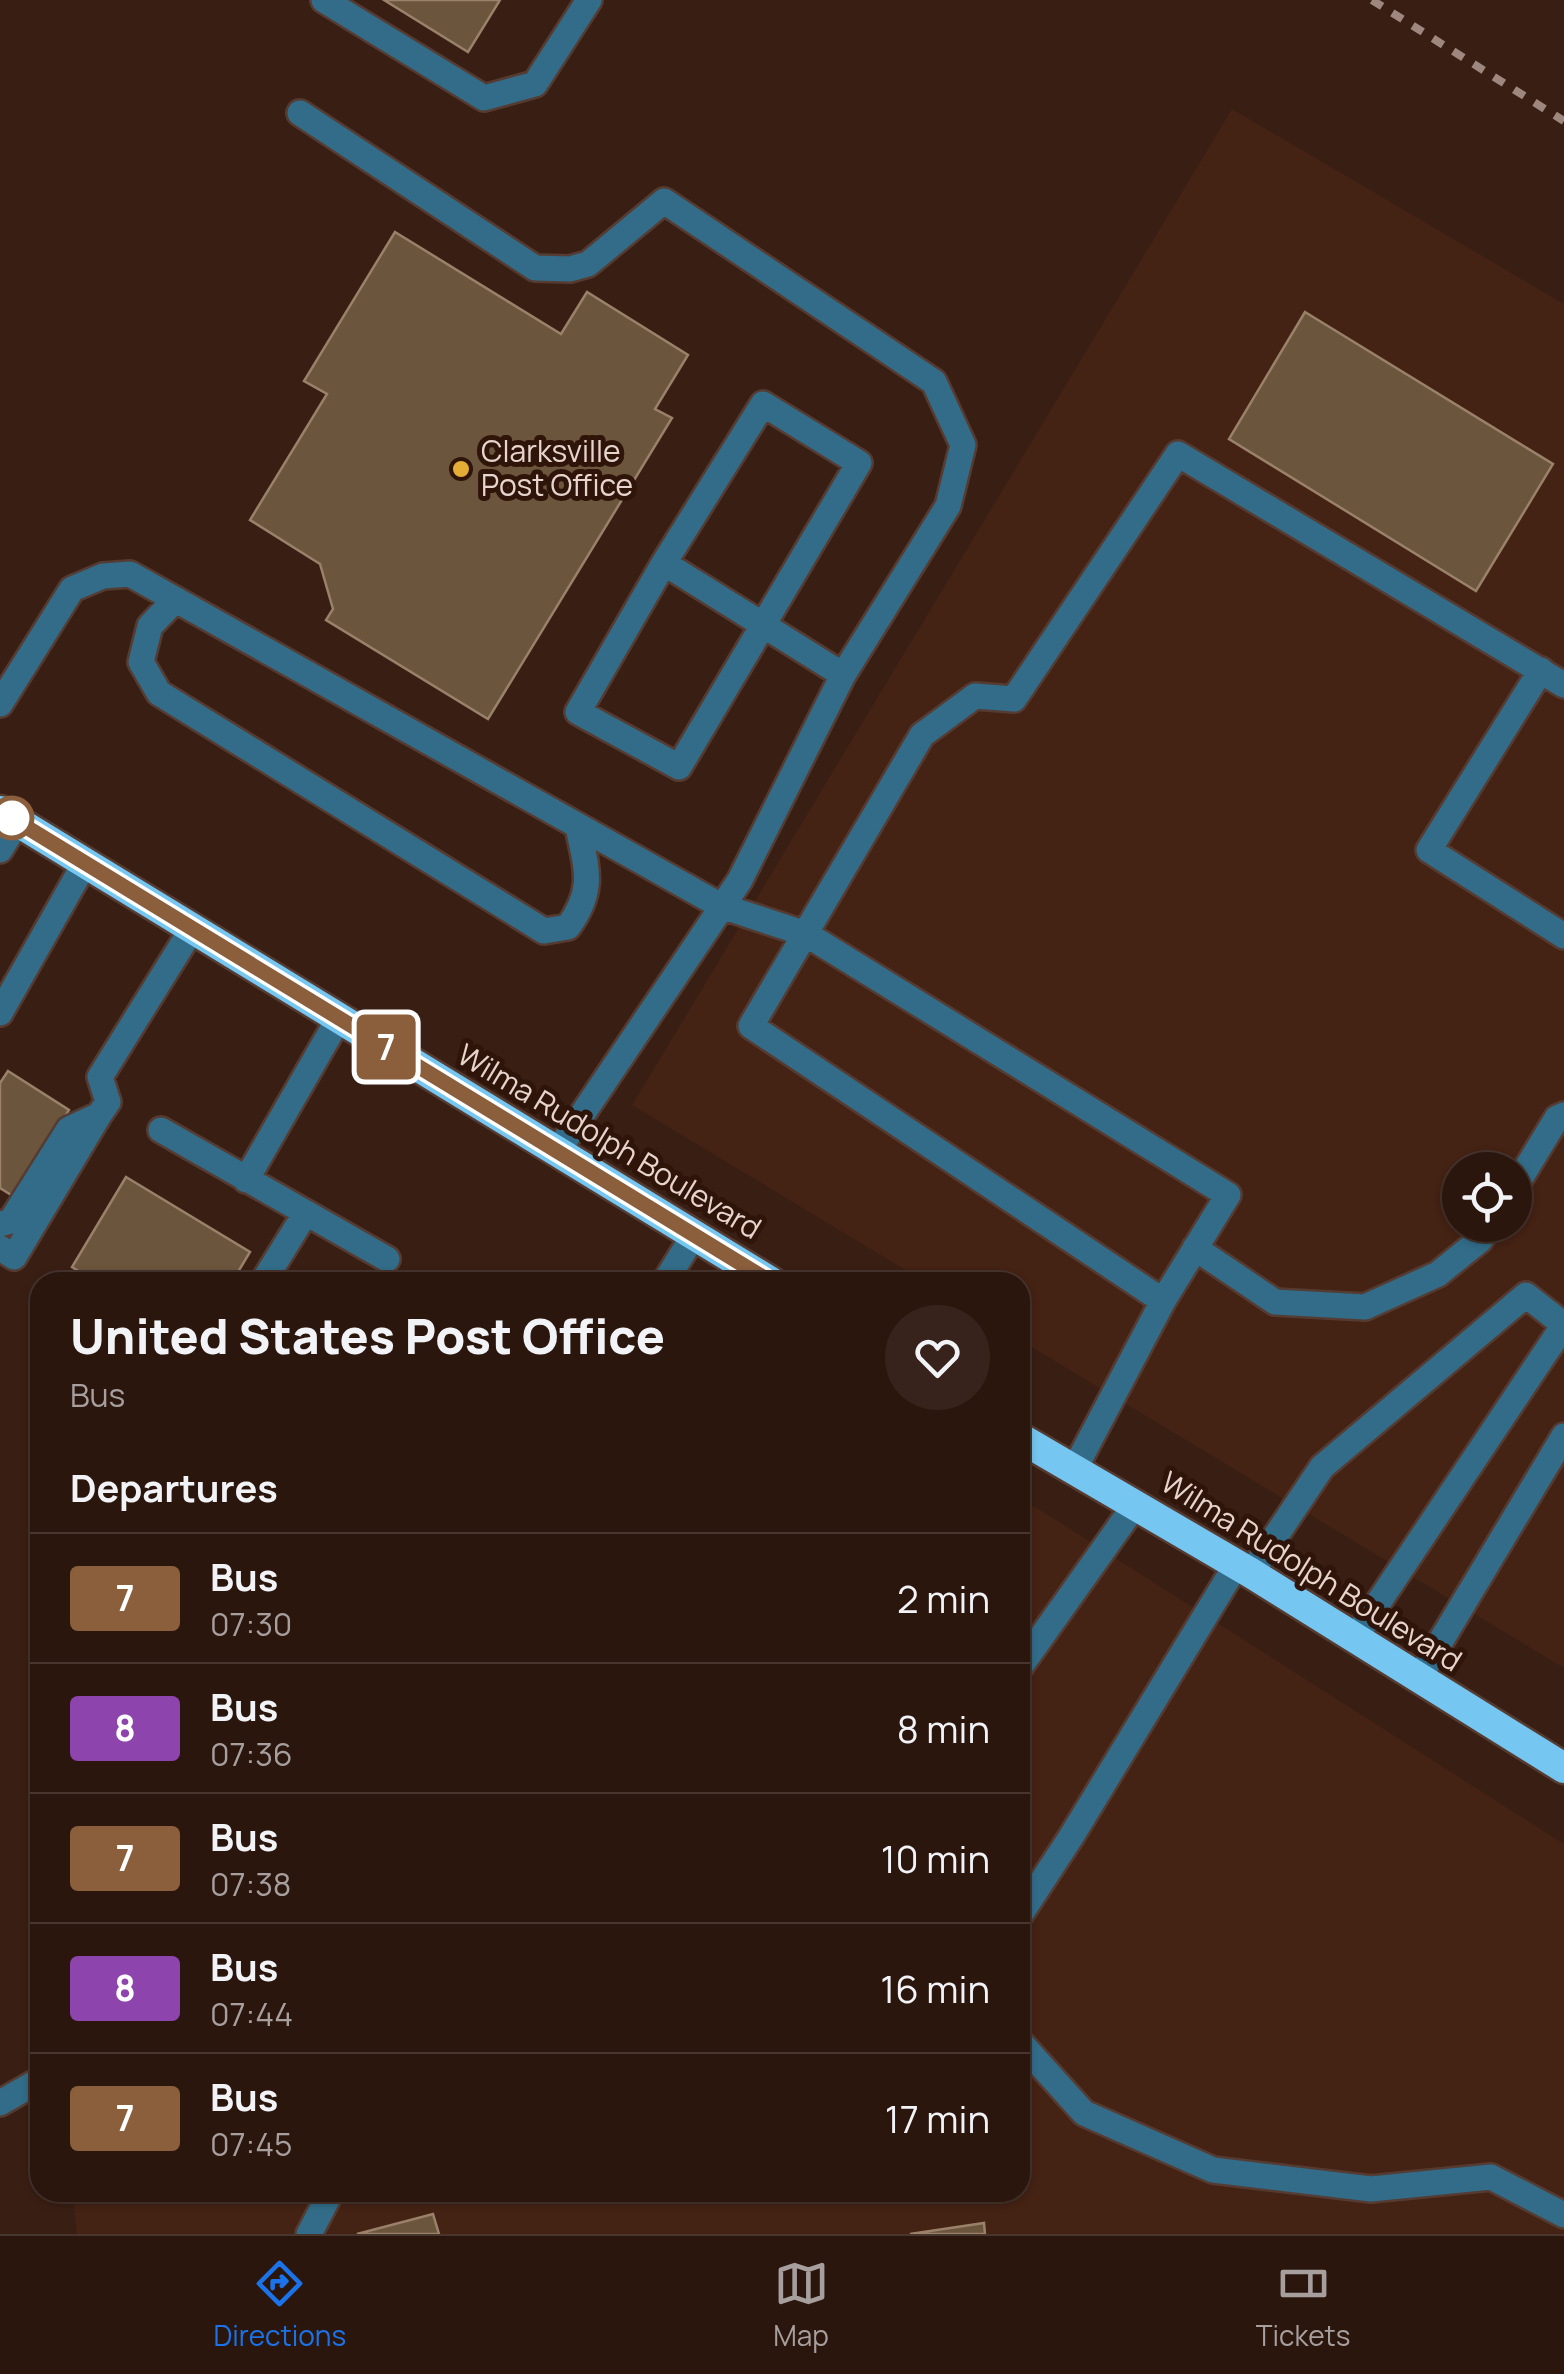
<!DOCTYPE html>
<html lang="en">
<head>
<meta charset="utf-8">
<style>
  :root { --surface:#2b160e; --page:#37231c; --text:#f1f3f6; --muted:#a69f9e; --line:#47352e; --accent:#1a73e8 }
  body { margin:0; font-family:Manrope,sans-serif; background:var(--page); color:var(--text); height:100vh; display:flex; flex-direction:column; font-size:38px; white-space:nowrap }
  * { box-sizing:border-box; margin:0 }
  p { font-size:32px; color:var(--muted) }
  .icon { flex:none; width:55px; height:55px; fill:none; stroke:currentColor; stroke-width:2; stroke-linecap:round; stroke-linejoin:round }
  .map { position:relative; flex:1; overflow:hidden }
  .panel { position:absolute; left:30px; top:1272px; width:1000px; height:930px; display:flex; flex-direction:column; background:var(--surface); border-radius:30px; box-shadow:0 2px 8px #0004,0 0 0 2px var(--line) }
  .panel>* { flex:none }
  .badge { padding:0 20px; border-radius:8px; font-size:35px; line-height:65px }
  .fabs { position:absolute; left:1442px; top:1152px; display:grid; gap:20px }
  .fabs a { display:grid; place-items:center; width:90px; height:90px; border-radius:50%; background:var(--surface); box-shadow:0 2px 8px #0004,0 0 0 2px var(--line); font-size:50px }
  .map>.badge { position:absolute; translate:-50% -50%; box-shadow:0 0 0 5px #fff }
  h2 { padding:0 40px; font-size:38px; line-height:90px }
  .round { display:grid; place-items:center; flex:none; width:105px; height:105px; border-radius:52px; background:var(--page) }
  .overview { display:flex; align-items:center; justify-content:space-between; height:170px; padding:0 40px }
  h1 { font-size:48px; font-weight:800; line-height:75px }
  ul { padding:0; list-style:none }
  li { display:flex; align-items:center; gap:30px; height:130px; padding:0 40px; border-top:2px solid var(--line) }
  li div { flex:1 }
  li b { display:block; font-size:38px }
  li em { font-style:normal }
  li .badge { min-width:110px; font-weight:700; text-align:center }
  .dock { display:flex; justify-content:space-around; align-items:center; height:140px; border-top:2px solid var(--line); background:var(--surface); font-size:28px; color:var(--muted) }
  .dock a { display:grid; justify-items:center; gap:5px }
  .dock .current { color:var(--accent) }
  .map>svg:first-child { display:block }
</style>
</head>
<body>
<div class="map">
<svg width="1564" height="2234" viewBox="0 0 1564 2234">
  <rect width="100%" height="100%" fill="#391e13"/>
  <path fill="#442214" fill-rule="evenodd" d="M 1232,109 L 1564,304 L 1564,1668 L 1020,1340 L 1020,1282 L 925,1282 L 632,1105 ZM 1460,1170 L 1515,1170 L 1515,1225 L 1460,1225 Z
    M 1034,1506 L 1564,1844 L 1564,2234 L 77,2234 L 73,2200 L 82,2192 L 1020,2192 L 1020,1511 Z"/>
  <path fill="#6b553d" stroke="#9a8169" stroke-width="2.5" d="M 384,0 L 500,0 L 468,52 Z
    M 395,232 L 561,334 L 587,292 L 688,355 L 655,409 L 672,418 L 488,719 L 326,620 L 333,609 L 320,564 L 250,520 L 327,394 L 304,381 Z
    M 1305,312 L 1553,464 L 1476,591 L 1229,439 Z
    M 8,1071 L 69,1110 L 16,1198 L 0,1188 L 0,1083 Z
    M 126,1177 L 250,1252 L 232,1282 L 96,1282 L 72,1267 Z
    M 433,2214 L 439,2234 L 357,2234 Z
    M 984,2223 L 985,2234 L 910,2234 Z"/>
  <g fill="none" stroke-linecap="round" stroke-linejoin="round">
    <g stroke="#553b31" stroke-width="30">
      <path id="minor" d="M 324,0 L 484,98 L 535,84 L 589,0
        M 300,113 L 535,268 L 570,269 L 588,264 L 664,201 L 934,382 L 963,445 L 948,506 L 843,675 L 740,880 L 557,1152
        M 664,563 L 763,404 L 859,463 L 679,767 L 578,712 L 664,563 L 843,675
        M 175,600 L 150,626 L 141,662 L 159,693 L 544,931 L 568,927 C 595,890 587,870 578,827
        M 1541,670 L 1429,850 L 1564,936
        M 0,704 L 72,589 L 103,576 L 130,574 L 721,906 L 806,934 L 1228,1195 L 1163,1301
        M 0,850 L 17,822
        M 0,1013 L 85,863
        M 161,1130 L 387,1259
        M 246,1180 L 339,1018
        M 1515,1187 L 1557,1118 L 1564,1115
        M 0,1224 L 11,1221 L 69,1129 L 99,1115
        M 0,1248 L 14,1257 L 99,1115 L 108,1102 L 100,1077 L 192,929
        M 1195,1248 L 1275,1302 L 1365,1307 L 1438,1274 L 1480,1240 L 1490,1225
        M 263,1282 L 305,1214
        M 665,1282 L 694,1235
        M 1074,1470 L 1163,1301 L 751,1026 L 922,735 L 975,696 L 1014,699 L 1178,454 L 1564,685
        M 1251,1573 L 1322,1467 L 1526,1295 L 1564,1325 L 1354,1639
        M 1020,1667 L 1135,1505
        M 1418,1679 L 1564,1436
        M 1020,1915 L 1071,1837 L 1235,1567
        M 1020,2042 L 1084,2113 L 1213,2170 L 1371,2189 L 1491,2177 L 1564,2215
        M 0,2103 L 40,2080
        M 309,2234 L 331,2192"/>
    </g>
    <g stroke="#553b31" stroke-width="35">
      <path id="highway" d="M 0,811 L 771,1282
        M 1020,1438 L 1251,1573 L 1564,1768"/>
    </g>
    <use href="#minor" stroke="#326c88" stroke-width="25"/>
    <use href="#highway" stroke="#75c6f0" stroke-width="30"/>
    <path stroke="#9d877e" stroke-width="8" stroke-dasharray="12 12" stroke-linecap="butt" d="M 1372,0 L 1564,121"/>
  </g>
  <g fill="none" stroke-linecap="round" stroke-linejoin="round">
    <g stroke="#fff" stroke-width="22">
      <path id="line" d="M 0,811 L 771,1282"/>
    </g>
    <use href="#line" stroke="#8b5e3c" stroke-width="15"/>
  </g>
  <circle fill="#e5ad36" stroke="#2e1409" stroke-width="4" cx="461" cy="469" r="10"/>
  <circle fill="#fff" stroke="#8b5e3c" stroke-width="5" cx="12" cy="818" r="20"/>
  <g text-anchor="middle" stroke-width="10" stroke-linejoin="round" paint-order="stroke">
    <g font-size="30" fill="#e7d4cd" stroke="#2e1409" text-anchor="start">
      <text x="481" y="462">Clarksville<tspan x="481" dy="34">Post Office</tspan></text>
    </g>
    <g font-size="30" fill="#e7d4cd" stroke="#2e1409">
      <text transform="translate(609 1142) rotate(31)" y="10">Wilma Rudolph Boulevard</text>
      <text transform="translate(1311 1572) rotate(32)" y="10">Wilma Rudolph Boulevard</text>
    </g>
  </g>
</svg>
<div class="fabs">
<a><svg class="icon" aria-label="locate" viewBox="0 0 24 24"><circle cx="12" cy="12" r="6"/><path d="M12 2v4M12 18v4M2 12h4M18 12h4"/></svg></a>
</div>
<b class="badge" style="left:386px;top:1047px;background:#8b5e3c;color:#fff">7</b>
<section class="panel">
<div class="overview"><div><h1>United States Post Office</h1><p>Bus</p></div><a class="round"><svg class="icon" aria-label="heart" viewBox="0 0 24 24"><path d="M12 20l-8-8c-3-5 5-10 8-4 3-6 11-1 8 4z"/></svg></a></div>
<h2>Departures</h2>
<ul>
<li><span class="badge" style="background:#8b5e3c;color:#fff">7</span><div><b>Bus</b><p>07:30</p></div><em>2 min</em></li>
<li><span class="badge" style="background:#8e44ad;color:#fff">8</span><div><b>Bus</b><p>07:36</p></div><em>8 min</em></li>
<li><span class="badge" style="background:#8b5e3c;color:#fff">7</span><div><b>Bus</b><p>07:38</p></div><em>10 min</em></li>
<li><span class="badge" style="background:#8e44ad;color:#fff">8</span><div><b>Bus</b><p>07:44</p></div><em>16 min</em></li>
<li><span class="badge" style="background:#8b5e3c;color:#fff">7</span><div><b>Bus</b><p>07:45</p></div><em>17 min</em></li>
</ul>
</section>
</div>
<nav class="dock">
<a class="current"><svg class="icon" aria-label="directions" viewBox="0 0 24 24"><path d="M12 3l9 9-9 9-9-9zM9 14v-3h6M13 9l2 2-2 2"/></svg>Directions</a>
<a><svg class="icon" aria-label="map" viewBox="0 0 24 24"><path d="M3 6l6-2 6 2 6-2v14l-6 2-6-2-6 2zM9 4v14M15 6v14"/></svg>Map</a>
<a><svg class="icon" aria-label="tickets" viewBox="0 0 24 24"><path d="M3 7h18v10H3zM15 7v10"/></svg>Tickets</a>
</nav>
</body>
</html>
